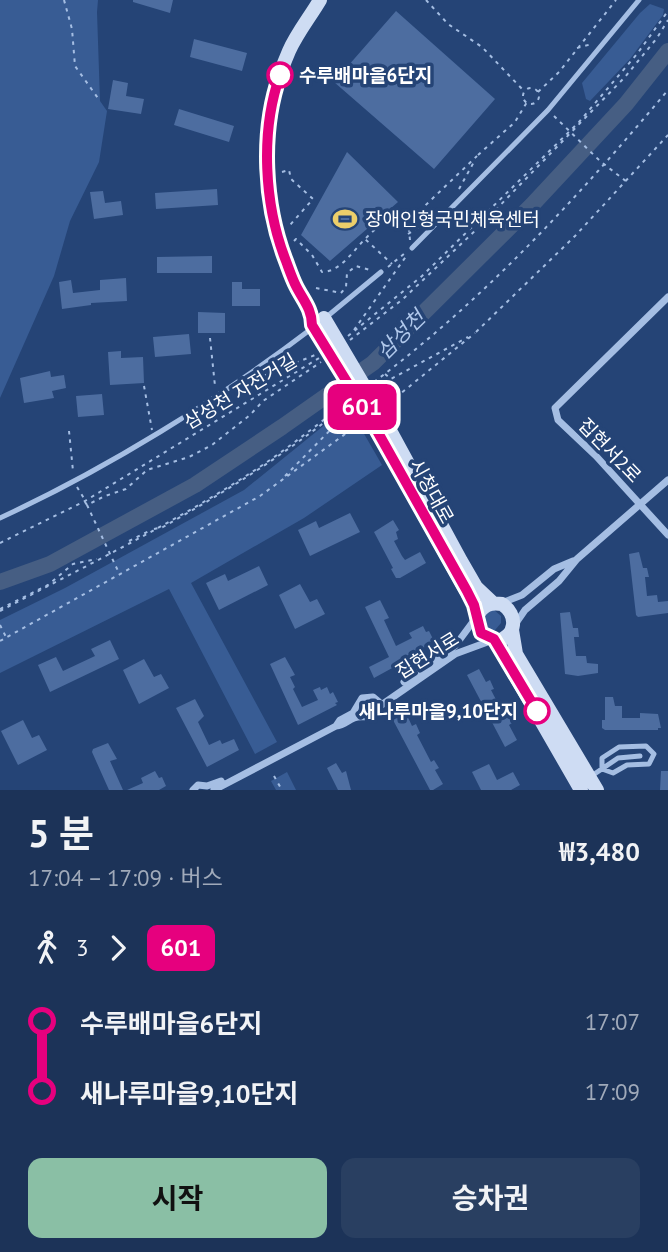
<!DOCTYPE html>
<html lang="ko">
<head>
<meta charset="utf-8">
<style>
  :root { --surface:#1c3358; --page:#293f61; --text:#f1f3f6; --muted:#a0aaba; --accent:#8abfa5 }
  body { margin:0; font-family:"PT Sans","Noto Sans KR",sans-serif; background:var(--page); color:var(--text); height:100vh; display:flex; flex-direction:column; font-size:26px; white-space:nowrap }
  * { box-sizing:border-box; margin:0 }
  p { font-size:23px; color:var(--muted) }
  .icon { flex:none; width:38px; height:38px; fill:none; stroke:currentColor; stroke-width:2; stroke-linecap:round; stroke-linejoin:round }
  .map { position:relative; height:790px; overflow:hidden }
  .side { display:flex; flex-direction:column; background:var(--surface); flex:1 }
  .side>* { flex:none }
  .badge { padding:0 14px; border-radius:10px; font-size:24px; line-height:46px }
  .map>.badge { position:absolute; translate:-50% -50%; box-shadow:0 0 0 4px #fff }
  .legs { display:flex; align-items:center; gap:10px; height:77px; padding:0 28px; font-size:23px }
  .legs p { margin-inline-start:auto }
  .summary { display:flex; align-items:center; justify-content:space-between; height:119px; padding:0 28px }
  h1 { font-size:38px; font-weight:700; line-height:52px }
  .action { display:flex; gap:14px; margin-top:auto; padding:14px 28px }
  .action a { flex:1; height:80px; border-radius:14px; background:var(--accent); color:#111; font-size:28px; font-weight:700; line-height:80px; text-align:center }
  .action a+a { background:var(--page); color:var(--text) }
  ul { padding:0 28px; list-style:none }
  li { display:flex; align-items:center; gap:24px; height:70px; font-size:26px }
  li i { display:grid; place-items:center; width:10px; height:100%; margin:0 9px; background:currentColor }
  li i::after { content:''; width:18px; height:18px; margin:-9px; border:5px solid; border-radius:50%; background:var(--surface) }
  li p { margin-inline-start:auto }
  li:first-child i { background:linear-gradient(#0000 50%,currentColor 0) }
  li:last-child i { background:linear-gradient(currentColor 50%,#0000 0) }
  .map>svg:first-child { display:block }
</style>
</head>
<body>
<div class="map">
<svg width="668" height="790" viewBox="0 0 668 790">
  <rect width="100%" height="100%" fill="#254476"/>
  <path fill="#385c94" d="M 0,0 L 98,0 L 97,12 L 100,101 L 107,111 L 99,162 L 70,221 L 54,276 L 0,398 Z
    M 650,4 L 664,9 L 663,15 L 630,59 L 590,101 L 586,99 L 582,83 L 640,13 Z
    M 348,406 L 382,465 L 304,518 L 191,583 L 277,742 L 255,754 L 169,589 L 0,673 L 0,620 L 65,588 L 244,490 Z
    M 493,609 L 501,616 L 501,623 L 495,630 L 487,630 L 481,616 Z
    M 287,772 L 296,790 L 276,790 L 271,781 Z"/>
  <path fill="#465e83" stroke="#9ab8e3" stroke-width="2" d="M 654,60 L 660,60 L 660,68 L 645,87 L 638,88 L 636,82 Z"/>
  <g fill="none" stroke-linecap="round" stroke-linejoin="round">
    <path stroke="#465e83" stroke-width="16" d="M 0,582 L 50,564 L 195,485 L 282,427 L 373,363 L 532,205 L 626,104 L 668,51"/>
  </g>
  <path fill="#4d6da0" d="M 133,0 L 173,0 L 170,13 L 133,2 Z
    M 396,11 L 495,99 L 434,169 L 334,82 Z
    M 194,39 L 247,53 L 242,71 L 190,57 Z
    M 113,80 L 128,83 L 126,96 L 144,99 L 141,114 L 108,109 Z
    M 179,109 L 234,126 L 229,142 L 174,125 Z
    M 347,152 L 398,202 L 330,261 L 301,235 Z
    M 217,189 L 218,205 L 156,209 L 155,193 Z
    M 103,191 L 105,203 L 121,201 L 123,215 L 94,219 L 90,192 Z
    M 212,256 L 212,273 L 157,273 L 157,257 Z
    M 126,278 L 127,301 L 91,303 L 91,305 L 62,309 L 59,282 L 71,280 L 73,293 L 100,290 L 100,280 Z
    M 232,282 L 242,282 L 242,289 L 260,289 L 260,306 L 232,306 Z
    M 198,312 L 225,313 L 225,333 L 198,333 Z
    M 189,334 L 191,354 L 155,357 L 153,337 Z
    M 121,351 L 121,358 L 143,357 L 144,383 L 110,385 L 108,352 Z
    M 50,371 L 51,377 L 64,375 L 66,388 L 52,391 L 54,398 L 24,403 L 20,378 Z
    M 102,394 L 104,415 L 78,417 L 76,396 Z
    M 350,513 L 360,532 L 310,556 L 298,530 L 316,521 L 319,528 Z
    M 393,520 L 399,530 L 396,532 L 398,539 L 394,541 L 402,556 L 405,560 L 420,552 L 426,563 L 400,578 L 396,578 L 391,569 L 393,568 L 374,532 Z
    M 639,552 L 643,568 L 647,568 L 649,577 L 645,577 L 647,596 L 657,595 L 658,602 L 668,601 L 668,613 L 638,617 L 636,615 L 629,554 Z
    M 259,566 L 268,585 L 219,610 L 206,583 L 225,574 L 228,581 Z
    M 300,584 L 310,602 L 317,599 L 325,614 L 295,629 L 279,595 Z
    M 380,600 L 389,618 L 384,620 L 396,646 L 412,638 L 409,633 L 423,626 L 426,632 L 429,631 L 433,639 L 431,640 L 432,643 L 414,653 L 415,655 L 405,661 L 374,678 L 369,667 L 389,657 L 365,607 Z
    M 570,612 L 573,628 L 578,628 L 579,637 L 574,637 L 576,656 L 586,656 L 587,663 L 598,664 L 598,673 L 578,676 L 565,674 L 560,613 Z
    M 110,640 L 119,659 L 50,692 L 38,665 L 56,657 L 63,671 L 95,656 L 91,649 Z
    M 285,657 L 295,675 L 290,677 L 295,687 L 293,689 L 302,707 L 318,700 L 313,690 L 320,687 L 321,690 L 327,687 L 330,694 L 333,692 L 338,702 L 335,703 L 337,705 L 298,725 L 270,664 Z
    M 144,659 L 154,677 L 161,674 L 169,688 L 139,704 L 123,670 Z
    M 479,669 L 486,682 L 490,680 L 494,689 L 491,690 L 505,717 L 508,716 L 512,723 L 509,725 L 517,740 L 505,747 L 467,675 Z
    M 605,697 L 613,697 L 615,706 L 622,706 L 622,718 L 640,718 L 640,713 L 658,714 L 661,728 L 658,728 L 658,730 L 605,730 L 602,728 L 602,720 L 605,720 Z
    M 195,699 L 204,716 L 198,722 L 209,745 L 220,740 L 222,744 L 234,739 L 239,750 L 207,767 L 176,708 Z
    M 406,713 L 412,726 L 416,724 L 420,733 L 417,735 L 431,762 L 434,760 L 439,768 L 435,770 L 443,784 L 433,790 L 430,790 L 393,720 Z
    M 23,720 L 32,738 L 39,735 L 47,750 L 18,765 L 1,731 Z
    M 108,743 L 117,759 L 110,761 L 123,790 L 109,790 L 92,752 L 93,749 Z
    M 336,763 L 342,773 L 346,771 L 351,790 L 338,790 L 327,768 Z
    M 489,764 L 497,780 L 513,772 L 520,785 L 511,790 L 481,790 L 472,772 Z
    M 155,771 L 159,778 L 162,777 L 166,786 L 159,790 L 127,790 L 143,783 L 141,778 Z
    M 661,771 L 668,771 L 668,790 L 660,790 Z"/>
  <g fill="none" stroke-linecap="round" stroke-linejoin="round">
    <path stroke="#a5bee3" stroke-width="2" stroke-dasharray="3.5 5" stroke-linecap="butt" d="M 64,0 L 72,29 L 75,66 L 100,101
      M 426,0 L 448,24 L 482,47 L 524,91
      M 577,48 L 592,44
      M523 96a8 8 0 1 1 16 0a8 8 0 1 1-16 0Z
      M 538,92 L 559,72 L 616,0
      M 554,116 L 600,161 L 627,182
      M 478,155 L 515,122 L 527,102
      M 282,172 L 289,170 L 291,179 L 313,199 L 290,225
      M 459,189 L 475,160
      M 408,234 L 424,224
      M 366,238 L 388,217 L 407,222
      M 410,240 L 408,222 L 477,156
      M 294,241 L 296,239 L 312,255 L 322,272 C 340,272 353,251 365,239 L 392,264
      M 388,267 L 405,253
      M 316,288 L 341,293 L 346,287 L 347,273 L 356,266 L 370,270
      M 354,330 L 407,255
      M 476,332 L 575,236 L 668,135
      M 348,336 L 422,276 L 579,122 L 637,54 L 668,11
      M 210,338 L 215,386
      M 350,340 L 403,299 L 478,228 L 625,77 L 657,38 L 668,20
      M 385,374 L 391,379 L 468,337
      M 256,379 L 315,355
      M 374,382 C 486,298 579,196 668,90
      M 144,386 L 152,430
      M 389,403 L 475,333
      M 69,431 L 73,471
      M 285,476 L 350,410
      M 77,487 L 85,500
      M 85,502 L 87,505 L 105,496 L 126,489 L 147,470 L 189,457 L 212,445 L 250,415 L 263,401 L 321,362
      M 87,505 L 119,573
      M 154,529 L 163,527 C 227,491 289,452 346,405
      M 129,541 L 149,531
      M 0,543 L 85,501 L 319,358
      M 0,609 L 48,585 L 73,564 L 97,559
      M 0,611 C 91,563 185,518 270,460 C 297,441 322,421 347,402
      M 0,625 L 6,637
      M 0,641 L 260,496 L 359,424
      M 274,776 L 282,790"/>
    <path stroke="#a5bee3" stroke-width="5" d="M 412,248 L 548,110 L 639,0
      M 324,319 L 381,272
      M 0,518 C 106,469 218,400 311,329
      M 646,746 L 654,754 L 649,764 L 627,765 L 613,773 L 602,769 L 602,758 L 619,747 Z
      M 590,777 L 618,758 L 640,756"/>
    <path stroke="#a5bee3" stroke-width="7" d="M 668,297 L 555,408 L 558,420 L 596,456 L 668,535
      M 499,604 L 522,595 L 554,569 L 573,561
      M 516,623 L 525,610 L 559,581 L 577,559 L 668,480
      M 404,682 L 455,646 L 475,619
      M 380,706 L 455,654 L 493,640
      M 193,790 L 198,785 L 207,786 L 221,781
      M 214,790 L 336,726 C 344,725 347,721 354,718 C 364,714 369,721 378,713 L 379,702 L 373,697 L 362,698 L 353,713 L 340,720 L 336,726"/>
    <path stroke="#cedcf3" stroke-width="14" d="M 312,325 C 312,309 303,301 296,286 C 292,277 288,266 284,256 C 261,192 261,114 289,51 C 297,33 310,17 320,0
      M 386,423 L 461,561 L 476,587 L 493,603
      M 376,429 L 474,605 C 480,627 473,631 497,641 C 517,636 518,615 502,604 C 490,602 483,605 477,616
      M 512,630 L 516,654 L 597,790
      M 494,639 L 581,790"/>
    <path stroke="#cedcf3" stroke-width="14" d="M 324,318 L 386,423
      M 312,325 L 376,429"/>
  </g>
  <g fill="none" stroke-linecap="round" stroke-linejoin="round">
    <g stroke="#fff" stroke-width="16">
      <path id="line-1" d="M 280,75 C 260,132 264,205 286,261 C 289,269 292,278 296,286 C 303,300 312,309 312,325 L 376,429 L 467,591 L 474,605 L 481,633 L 494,639 L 537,711"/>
    </g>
    <use href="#line-1" stroke="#e6007e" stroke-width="10"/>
  </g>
  <defs>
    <g id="stadium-bare" transform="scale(1.89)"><path d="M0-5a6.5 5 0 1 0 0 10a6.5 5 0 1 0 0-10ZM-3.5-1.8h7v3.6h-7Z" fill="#ecce6a" stroke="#254476" stroke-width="2.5" paint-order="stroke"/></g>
  </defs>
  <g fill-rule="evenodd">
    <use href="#stadium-bare" x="345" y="219"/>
  </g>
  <g fill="#fff" stroke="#e6007e" stroke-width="3.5">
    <circle cx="280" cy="75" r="12"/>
    <circle cx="537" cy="711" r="12"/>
  </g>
  <g text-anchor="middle" stroke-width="7" stroke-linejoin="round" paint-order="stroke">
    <g font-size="19" font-weight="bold" fill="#fff" stroke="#254476" text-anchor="start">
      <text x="299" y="82">수루배마을6단지</text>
      <text x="518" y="718" text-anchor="end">새나루마을9,10단지</text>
    </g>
    <g font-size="19" fill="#fff" stroke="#254476" text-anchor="start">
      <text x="365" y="226">장애인형국민체육센터</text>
    </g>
    <g font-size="19" fill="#fff" stroke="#254476">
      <text transform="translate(240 391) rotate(-31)" y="7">삼성천 자전거길</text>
      <text transform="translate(610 450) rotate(46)" y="7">집현서2로</text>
      <text transform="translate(432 491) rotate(61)" y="7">시청대로</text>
      <text transform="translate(427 655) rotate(-32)" y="7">집현서로</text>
    </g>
    <g font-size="21" font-style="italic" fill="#b0c8eb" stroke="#254476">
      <text transform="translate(401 335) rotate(-45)" y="7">삼성천</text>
    </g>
  </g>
</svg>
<b class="badge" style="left:362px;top:407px;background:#e6007e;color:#fff">601</b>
</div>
<section class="side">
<div class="summary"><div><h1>5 분</h1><p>17:04 – 17:09 · 버스</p></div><b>₩3,480</b></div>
<div class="legs"><svg class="icon" aria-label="walk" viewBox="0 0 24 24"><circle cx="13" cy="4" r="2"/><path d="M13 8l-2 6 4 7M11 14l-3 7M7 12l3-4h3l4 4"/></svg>3<svg class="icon" aria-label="forward" viewBox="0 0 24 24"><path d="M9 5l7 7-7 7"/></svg><b class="badge" style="background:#e6007e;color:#fff">601</b></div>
<ul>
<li><i style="color:#e6007e"></i><b>수루배마을6단지</b><p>17:07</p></li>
<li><i style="color:#e6007e"></i><b>새나루마을9,10단지</b><p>17:09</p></li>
</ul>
<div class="action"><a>시작</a><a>승차권</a></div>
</section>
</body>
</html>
